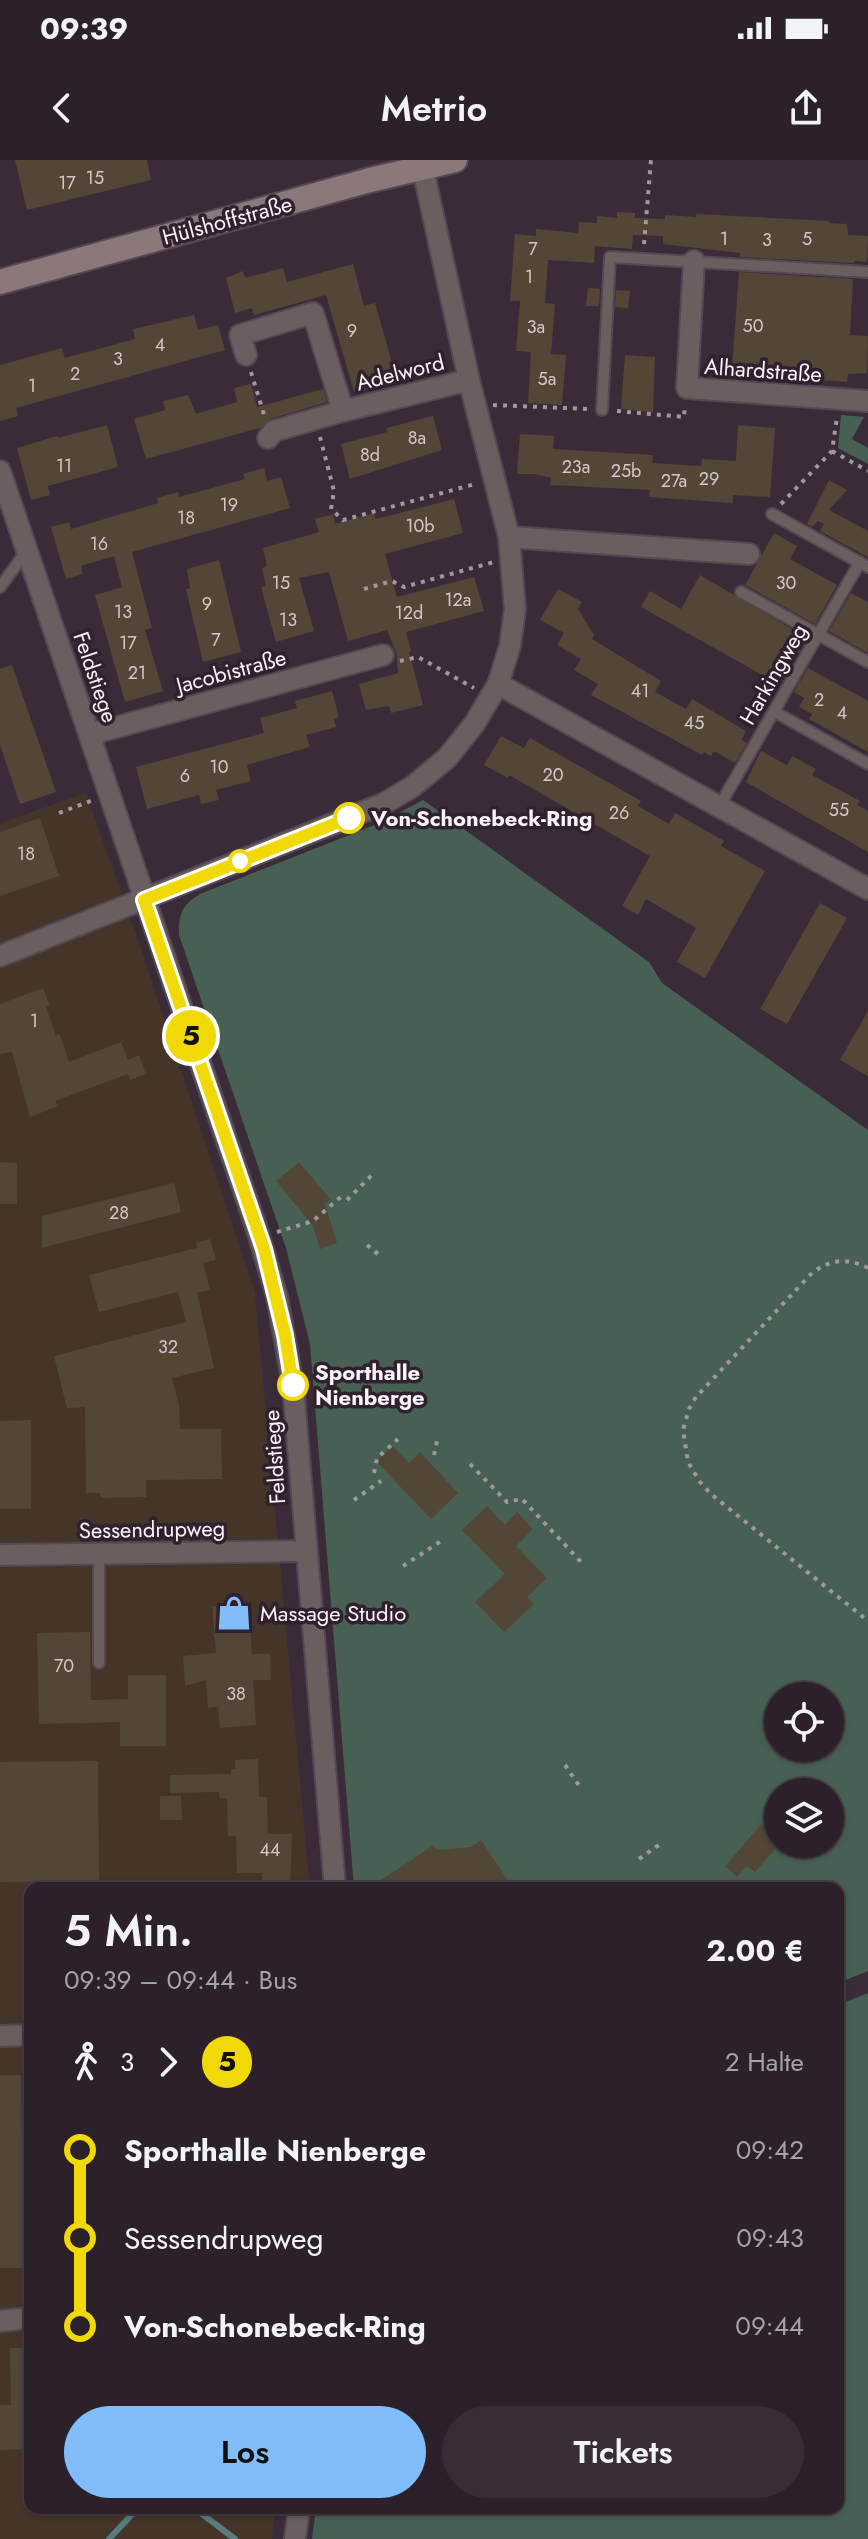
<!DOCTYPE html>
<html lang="de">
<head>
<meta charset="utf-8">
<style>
  :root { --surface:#2c202a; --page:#382d36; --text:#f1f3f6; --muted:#a6a3a8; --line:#483e47; --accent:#80bdfa }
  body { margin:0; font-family:Jost,sans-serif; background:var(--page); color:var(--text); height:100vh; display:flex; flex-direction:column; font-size:30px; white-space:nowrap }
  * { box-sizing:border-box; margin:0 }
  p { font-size:26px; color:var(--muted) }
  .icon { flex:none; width:44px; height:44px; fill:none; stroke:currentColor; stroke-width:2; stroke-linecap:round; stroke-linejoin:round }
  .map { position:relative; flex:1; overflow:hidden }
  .panel { position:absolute; left:24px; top:1722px; width:820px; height:632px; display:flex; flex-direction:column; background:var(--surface); border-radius:16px; box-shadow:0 2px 6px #0004,0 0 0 2px var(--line) }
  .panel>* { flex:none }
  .badge { padding:0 16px; border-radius:26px; font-size:28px; line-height:52px }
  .fabs { position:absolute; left:764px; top:1522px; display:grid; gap:16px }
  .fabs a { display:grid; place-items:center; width:80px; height:80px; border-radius:50%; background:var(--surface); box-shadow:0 2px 6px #0004,0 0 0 2px var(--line); font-size:40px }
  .map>.badge { position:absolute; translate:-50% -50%; box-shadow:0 0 0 4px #fff }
  .legs { display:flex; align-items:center; gap:12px; height:88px; padding:0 40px; font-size:26px }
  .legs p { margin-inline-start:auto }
  .summary { display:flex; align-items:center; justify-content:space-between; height:136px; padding:0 40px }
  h1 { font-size:44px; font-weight:600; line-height:60px }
  .button { display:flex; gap:16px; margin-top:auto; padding:16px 40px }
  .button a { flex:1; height:92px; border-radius:48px; background:var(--accent); color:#111; font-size:32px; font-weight:600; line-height:92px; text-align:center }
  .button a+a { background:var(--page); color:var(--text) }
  ul { padding:0 40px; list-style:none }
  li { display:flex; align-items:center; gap:28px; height:88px; font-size:30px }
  li i { display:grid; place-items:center; width:12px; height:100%; margin:0 10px; background:currentColor }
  li i::after { content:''; width:20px; height:20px; margin:-10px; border:6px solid; border-radius:50%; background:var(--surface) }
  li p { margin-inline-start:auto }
  li:first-child i { background:linear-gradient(#0000 50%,currentColor 0) }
  li:last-child i { background:linear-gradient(currentColor 50%,#0000 0) }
  .status { display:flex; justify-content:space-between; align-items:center; height:56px; padding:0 40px; background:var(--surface); direction:ltr }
  .status svg { height:22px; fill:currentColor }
  header { display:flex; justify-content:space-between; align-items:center; height:104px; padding:0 40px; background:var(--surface); font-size:36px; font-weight:600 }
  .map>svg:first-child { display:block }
</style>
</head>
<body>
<div class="status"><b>09:39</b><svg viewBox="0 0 49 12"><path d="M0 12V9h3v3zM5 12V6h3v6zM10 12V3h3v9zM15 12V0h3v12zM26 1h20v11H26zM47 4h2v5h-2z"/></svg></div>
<header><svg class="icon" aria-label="back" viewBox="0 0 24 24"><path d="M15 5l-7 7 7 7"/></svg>Metrio<svg class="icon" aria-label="share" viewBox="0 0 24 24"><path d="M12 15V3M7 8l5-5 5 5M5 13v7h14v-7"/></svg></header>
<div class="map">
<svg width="868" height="2379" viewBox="0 0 868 2379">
  <rect width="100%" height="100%" fill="#3a2b38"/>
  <path fill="#443528" d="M 86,633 L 140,786 L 255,1133 L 310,1728 L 30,1728 L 30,2348 L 275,2348 L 272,2379 L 0,2379 L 0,663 Z"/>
  <path fill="#486054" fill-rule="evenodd" d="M 841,255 L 864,257 L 852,279 L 868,288 L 868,304 L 838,288 Z
    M 423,640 L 649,802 L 662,823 L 868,970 L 868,1811 L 838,1823 L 838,1728 L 354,1728 L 310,1184 L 286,1088 L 179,775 C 178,754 183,744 200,734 L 382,662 ZM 778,1536 L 830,1536 L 830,1588 L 778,1588 ZM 778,1632 L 830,1632 L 830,1684 L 778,1684 Z
    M 868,1833 L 868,2379 L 312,2379 L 316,2348 L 838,2348 L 838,1845 Z"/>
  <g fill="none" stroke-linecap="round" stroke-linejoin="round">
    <path stroke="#577d80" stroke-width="6" d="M 194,2348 L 235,2379
      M 109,2379 L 138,2348"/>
  </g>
  <path fill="#524736" d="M 15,0 L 147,0 L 151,20 L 27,50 Z
    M 617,52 L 635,53 L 635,58 L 665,59 L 665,55 L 696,57 L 696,54 L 829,61 L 829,63 L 847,64 L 848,75 L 868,76 L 867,102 L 855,101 L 854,103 L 740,97 L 740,93 L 663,84 L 663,76 L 633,75 L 632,89 L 595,86 L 594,103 L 548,100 L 545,143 L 555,144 L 551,194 L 566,195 L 562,245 L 528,243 L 531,192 L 516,191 L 520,141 L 510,141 L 515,74 L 536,76 L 536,69 L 578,73 L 579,62 L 597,63 L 597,56 L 617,58 Z
    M 353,104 L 364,146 L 375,143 L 397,220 L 354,232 L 326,135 L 254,155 L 252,148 L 235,153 L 226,118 L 243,111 L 245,118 L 283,108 L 287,122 Z
    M 739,112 L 853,119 L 850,175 L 868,176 L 867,213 L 848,214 L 847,222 L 808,219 L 808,223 L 790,222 L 790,213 L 732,209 Z
    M 588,128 L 600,129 L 599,146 L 586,146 Z
    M 616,130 L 630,131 L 628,148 L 615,147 Z
    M 194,155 L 198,170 L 218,165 L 225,190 L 16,248 L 18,256 L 0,261 L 0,205 L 62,188 L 65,198 L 135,179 L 133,169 Z
    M 625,195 L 655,197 L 653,252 L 621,249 Z
    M 251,224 L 257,247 L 323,229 L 327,242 L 270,259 L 260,268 L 146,299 L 134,259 L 165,250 L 163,241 L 188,235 L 196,254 L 237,242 L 234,228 Z
    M 433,256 L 442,290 L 350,319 L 341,284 L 387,272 L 386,268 Z
    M 107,265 L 118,307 L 48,326 L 50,335 L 31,340 L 17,288 L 57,276 L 58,278 Z
    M 738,265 L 775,268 L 770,337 L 733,335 L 733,343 L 649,337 L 650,330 L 550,325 L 551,318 L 534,314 L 517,314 L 520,274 L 554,276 L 553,289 L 653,295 L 652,303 L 701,306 L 702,299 L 736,301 Z
    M 264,308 L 267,321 L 281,317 L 290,348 L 132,392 L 152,468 L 145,470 L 163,531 L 125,542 L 95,435 L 122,427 L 114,396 L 81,406 L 83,414 L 66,419 L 51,367 L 69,362 L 71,369 L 158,343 L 157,338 L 178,332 L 179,337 L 245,319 L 243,314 Z
    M 829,320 L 847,330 L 829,350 L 868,371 L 868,397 L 820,371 L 824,364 L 818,361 L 812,367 L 807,364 Z
    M 454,339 L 463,373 L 385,394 L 397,437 L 474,417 L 484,451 L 406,472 L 411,491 L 409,492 L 423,545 L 391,553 L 389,546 L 366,550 L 359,524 L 398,513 L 396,492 L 387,470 L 348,481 L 329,412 L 299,418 L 314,471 L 276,482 L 261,427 L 266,426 L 262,408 L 267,406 L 263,388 L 319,372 L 315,359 L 333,354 L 335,364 L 374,353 L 376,359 Z
    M 774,373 L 797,386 L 790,399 L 837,425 L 815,464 L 745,425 Z
    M 219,400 L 241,492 L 203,502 L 186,429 L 190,428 L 187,409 Z
    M 700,415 L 807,478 L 780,525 L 641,447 L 650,431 L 681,449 Z
    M 558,429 L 582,442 L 578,449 L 594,475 L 592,479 L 661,521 L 655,532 L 686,549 L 692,539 L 746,571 L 741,580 L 747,583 L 735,603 L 714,591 L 711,596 L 704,592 L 702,595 L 591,535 L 598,524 L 574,510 L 581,499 L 557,485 L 564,473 L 540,460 Z
    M 851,433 L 868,442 L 868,493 L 829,471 Z
    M 12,505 L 56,632 L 20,644 L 0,585 L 0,509 Z
    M 808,508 L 868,541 L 868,592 L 809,559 L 812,554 L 799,547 L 804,538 L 794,532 Z
    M 332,531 L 339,557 L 334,559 L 336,567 L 306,575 L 310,587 L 247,605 L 251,621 L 216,630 L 219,640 L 201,644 L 199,635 L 147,649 L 136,607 L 264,573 L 260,558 L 297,548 L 295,541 Z
    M 501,576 L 524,588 L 530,578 L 641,641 L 638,646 L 669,664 L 675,653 L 724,681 L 721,686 L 765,711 L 705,818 L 677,802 L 696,768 L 646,739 L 638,755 L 622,746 L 650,696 L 509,615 L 508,618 L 484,605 Z
    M 761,591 L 787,605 L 792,596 L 816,609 L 812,615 L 860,641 L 857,645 L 868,651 L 868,692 L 746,622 Z
    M 40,658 L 59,716 L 0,736 L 0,672 Z
    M 820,743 L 847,758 L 787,864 L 760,849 Z
    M 43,828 L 50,846 L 46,847 L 56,876 L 60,874 L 69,902 L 121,882 L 128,900 L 139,895 L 146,914 L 130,920 L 128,914 L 55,941 L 58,946 L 30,957 L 12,892 L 0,894 L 0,844 Z
    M 868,851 L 868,916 L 840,900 Z
    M 0,1002 L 17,1003 L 17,1044 L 0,1044 Z
    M 299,1002 L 331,1040 L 325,1044 L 337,1083 L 320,1089 L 313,1066 L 276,1021 Z
    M 174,1023 L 181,1052 L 42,1088 L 42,1056 Z
    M 210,1079 L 216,1100 L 203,1103 L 210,1130 L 197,1133 L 214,1208 L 172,1218 L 179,1245 L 180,1269 L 221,1269 L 222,1319 L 146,1320 L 146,1337 L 101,1338 L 100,1333 L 86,1333 L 85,1247 L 67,1248 L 54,1196 L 186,1162 L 178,1132 L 99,1152 L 89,1115 L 197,1088 L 196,1083 Z
    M 31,1260 L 31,1349 L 0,1349 L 0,1261 Z
    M 393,1286 L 409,1303 L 420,1292 L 458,1333 L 431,1359 L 376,1301 Z
    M 487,1346 L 505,1365 L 517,1352 L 533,1369 L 516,1386 L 547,1418 L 527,1437 L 534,1444 L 504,1472 L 475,1442 L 505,1414 L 462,1370 Z
    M 248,1444 L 252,1494 L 270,1494 L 271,1520 L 253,1520 L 256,1565 L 220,1568 L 218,1547 L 208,1548 L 206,1520 L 185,1526 L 183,1496 L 216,1493 L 212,1446 Z
    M 90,1472 L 91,1540 L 128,1539 L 128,1515 L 166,1515 L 166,1586 L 120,1586 L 120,1562 L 39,1564 L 37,1473 Z
    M 258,1599 L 259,1637 L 267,1637 L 268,1674 L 292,1674 L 290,1728 L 262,1728 L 262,1713 L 237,1713 L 236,1676 L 228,1676 L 227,1638 L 219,1638 L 219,1632 L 170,1633 L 170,1615 L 231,1614 L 231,1609 L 235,1609 L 235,1600 Z
    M 98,1601 L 99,1721 L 0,1722 L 0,1602 Z
    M 160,1636 L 181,1636 L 182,1660 L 160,1660 Z
    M 765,1660 L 778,1671 L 778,1686 L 755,1712 L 747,1706 L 737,1717 L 725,1706 Z
    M 481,1680 L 513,1728 L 369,1728 L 434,1685 L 437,1690 L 471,1687 Z
    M 0,1915 L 21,1915 L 24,2108 L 0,2108 Z
    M 10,2188 L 30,2188 L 30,2289 L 0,2290 L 0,2245 L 11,2245 Z"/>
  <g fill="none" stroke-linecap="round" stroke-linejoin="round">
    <g stroke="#554753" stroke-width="14">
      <path id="lane" d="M 602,250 L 610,97 L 868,112
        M 772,354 L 868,407
        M 0,427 L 26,392
        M 741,432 L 868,502
        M 775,552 L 868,604
        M 720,645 L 860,402
        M 99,1394 L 99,1503"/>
    </g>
    <g stroke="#554753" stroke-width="24">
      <path id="street" d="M 694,101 L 687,228 L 868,241
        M 246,195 L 240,175 L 313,153 L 343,251 L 469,220
        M 268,278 L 274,271 L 343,251
        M 0,311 L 259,1076 L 277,1137 L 293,1225 L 335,1728
        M 509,377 L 749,394
        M 498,524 L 868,729
        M 91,574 L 383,495
        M 0,796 L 383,644 L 412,627 L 447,598 L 475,563 L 498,524 L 510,486 L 515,449 L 509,377 L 469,220 L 421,0
        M 0,1395 L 305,1391
        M 0,1876 L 30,1875
        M 0,2161 L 30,2158
        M 295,2379 L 299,2348"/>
    </g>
    <g stroke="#554753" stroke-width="28">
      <path id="secondary" d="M 0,122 L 370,20 L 455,0"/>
    </g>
    <path stroke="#a296a1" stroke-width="4" stroke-dasharray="4 6" stroke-linecap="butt" d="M 644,84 L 651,0
      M 251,212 L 265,258
      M 493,245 L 588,249
      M 617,251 L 684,257 L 685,245
      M 320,277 L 334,331 L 331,349 L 343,360 L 475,324
      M 832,291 L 868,311
      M 781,344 L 832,291 L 837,257
      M 364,429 L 392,421 L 404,427 L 494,402
      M 400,501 L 418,497 L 474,528
      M 59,653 L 93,640
      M 347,1040 L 372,1015
      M 277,1072 L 313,1061 L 343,1035
      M 367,1085 L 378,1094
      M 868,1108 C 846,1097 829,1099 810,1115 L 696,1237 L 689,1249 L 683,1270 L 688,1302 L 700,1322 L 711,1334 L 868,1461
      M 434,1295 L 437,1281
      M 470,1304 L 507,1342 L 522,1339 L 582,1403
      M 374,1313 L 377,1298 L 398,1279
      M 354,1340 L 381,1321
      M 403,1406 L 441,1381
      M 565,1605 L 580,1627
      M 639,1699 L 663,1682"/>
    <use href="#lane" stroke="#6a5f5f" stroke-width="10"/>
    <use href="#street" stroke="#6a5f5f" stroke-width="20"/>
    <use href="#secondary" stroke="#8a7978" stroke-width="24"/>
  </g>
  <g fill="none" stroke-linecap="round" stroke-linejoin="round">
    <g stroke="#fff" stroke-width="18">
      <path id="line-1" d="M 293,1225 L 285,1175 L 264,1089 L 144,740 L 349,658"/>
    </g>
    <use href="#line-1" stroke="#f1d907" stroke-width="12"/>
  </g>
  <defs>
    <g id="shop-bare" transform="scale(2.76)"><path d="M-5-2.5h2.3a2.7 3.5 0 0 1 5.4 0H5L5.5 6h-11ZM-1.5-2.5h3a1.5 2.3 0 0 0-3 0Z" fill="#80bdfa" stroke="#2f212e" stroke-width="2.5" paint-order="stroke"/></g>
  </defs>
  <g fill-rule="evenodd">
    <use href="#shop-bare" x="234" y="1453"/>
  </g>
  <g fill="#fff" stroke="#f1d907" stroke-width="4">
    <circle cx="349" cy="658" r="14"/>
    <circle cx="240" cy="701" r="10"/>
    <circle cx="293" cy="1225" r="14"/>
  </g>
  <g text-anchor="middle" stroke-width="7" stroke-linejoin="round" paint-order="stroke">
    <g font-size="18" fill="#d1c7c9">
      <text x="95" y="24">15</text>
      <text x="67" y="29">17</text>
      <text x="724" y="85">1</text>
      <text x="807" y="85">5</text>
      <text x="767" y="86">3</text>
      <text x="533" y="95">7</text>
      <text x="529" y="123">1</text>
      <text x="753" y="172">50</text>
      <text x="536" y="173">3a</text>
      <text x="352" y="177">9</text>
      <text x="160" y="191">4</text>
      <text x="118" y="205">3</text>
      <text x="75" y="220">2</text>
      <text x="547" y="225">5a</text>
      <text x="32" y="232">1</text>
      <text x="417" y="284">8a</text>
      <text x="370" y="301">8d</text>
      <text x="64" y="312">11</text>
      <text x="576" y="313">23a</text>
      <text x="626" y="317">25b</text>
      <text x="709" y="325">29</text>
      <text x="674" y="327">27a</text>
      <text x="229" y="351">19</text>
      <text x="186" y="364">18</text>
      <text x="420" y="372">10b</text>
      <text x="99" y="390">16</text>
      <text x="281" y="429">15</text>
      <text x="786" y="429">30</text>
      <text x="458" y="446">12a</text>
      <text x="207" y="450">9</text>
      <text x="123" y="458">13</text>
      <text x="409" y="459">12d</text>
      <text x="288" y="466">13</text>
      <text x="216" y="486">7</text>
      <text x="128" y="489">17</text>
      <text x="137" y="519">21</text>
      <text x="640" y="537">41</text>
      <text x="819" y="546">2</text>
      <text x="842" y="559">4</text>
      <text x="694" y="569">45</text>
      <text x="219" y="613">10</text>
      <text x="553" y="621">20</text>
      <text x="185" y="622">6</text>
      <text x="839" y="656">55</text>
      <text x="619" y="659">26</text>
      <text x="26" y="700">18</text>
      <text x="34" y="867">1</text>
      <text x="119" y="1059">28</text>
      <text x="168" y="1193">32</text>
      <text x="64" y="1512">70</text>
      <text x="236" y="1540">38</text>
      <text x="270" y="1696">44</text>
    </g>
    <g font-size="22" fill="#fbf2fa" stroke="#2f212e">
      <text transform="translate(227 60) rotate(-15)" y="8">Hülshoffstraße</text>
      <text transform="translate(763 210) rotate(4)" y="8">Alhardstraße</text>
      <text transform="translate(400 212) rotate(-14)" y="8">Adelword</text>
      <text transform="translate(231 511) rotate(-15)" y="8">Jacobistraße</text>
      <text transform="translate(773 514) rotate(-60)" y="8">Harkingweg</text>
      <text transform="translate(96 517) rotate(71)" y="8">Feldstiege</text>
      <text transform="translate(274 1297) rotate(-94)" y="8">Feldstiege</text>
      <text transform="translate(152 1369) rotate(-1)" y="8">Sessendrupweg</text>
    </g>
    <g font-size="22" font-weight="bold" fill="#fbf2fa" stroke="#2f212e" text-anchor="start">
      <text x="371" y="666">Von-Schonebeck-Ring</text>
      <text x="315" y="1220">Sporthalle<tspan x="315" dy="25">Nienberge</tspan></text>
    </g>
    <g font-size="22" fill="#fbf2fa" stroke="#2f212e" text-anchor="start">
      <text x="260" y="1461">Massage Studio</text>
    </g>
  </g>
</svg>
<div class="fabs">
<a><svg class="icon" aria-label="locate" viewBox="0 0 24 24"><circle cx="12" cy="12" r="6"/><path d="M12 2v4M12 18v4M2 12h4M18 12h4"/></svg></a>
<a><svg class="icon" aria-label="layers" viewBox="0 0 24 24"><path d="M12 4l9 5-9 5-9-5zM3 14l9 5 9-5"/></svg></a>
</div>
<b class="badge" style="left:191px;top:876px;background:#f1d907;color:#111">5</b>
<section class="panel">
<div class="summary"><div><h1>5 Min.</h1><p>09:39 – 09:44 · Bus</p></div><b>2.00 €</b></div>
<div class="legs"><svg class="icon" aria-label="walk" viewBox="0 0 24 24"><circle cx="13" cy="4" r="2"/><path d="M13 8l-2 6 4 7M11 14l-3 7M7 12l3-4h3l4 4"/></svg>3<svg class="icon" aria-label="forward" viewBox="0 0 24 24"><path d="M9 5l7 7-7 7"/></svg><b class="badge" style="background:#f1d907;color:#111">5</b><p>2 Halte</p></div>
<ul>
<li><i style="color:#f1d907"></i><b>Sporthalle Nienberge</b><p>09:42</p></li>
<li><i style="color:#f1d907"></i><span>Sessendrupweg</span><p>09:43</p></li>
<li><i style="color:#f1d907"></i><b>Von-Schonebeck-Ring</b><p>09:44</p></li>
</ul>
<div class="button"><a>Los</a><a>Tickets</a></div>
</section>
</div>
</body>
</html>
